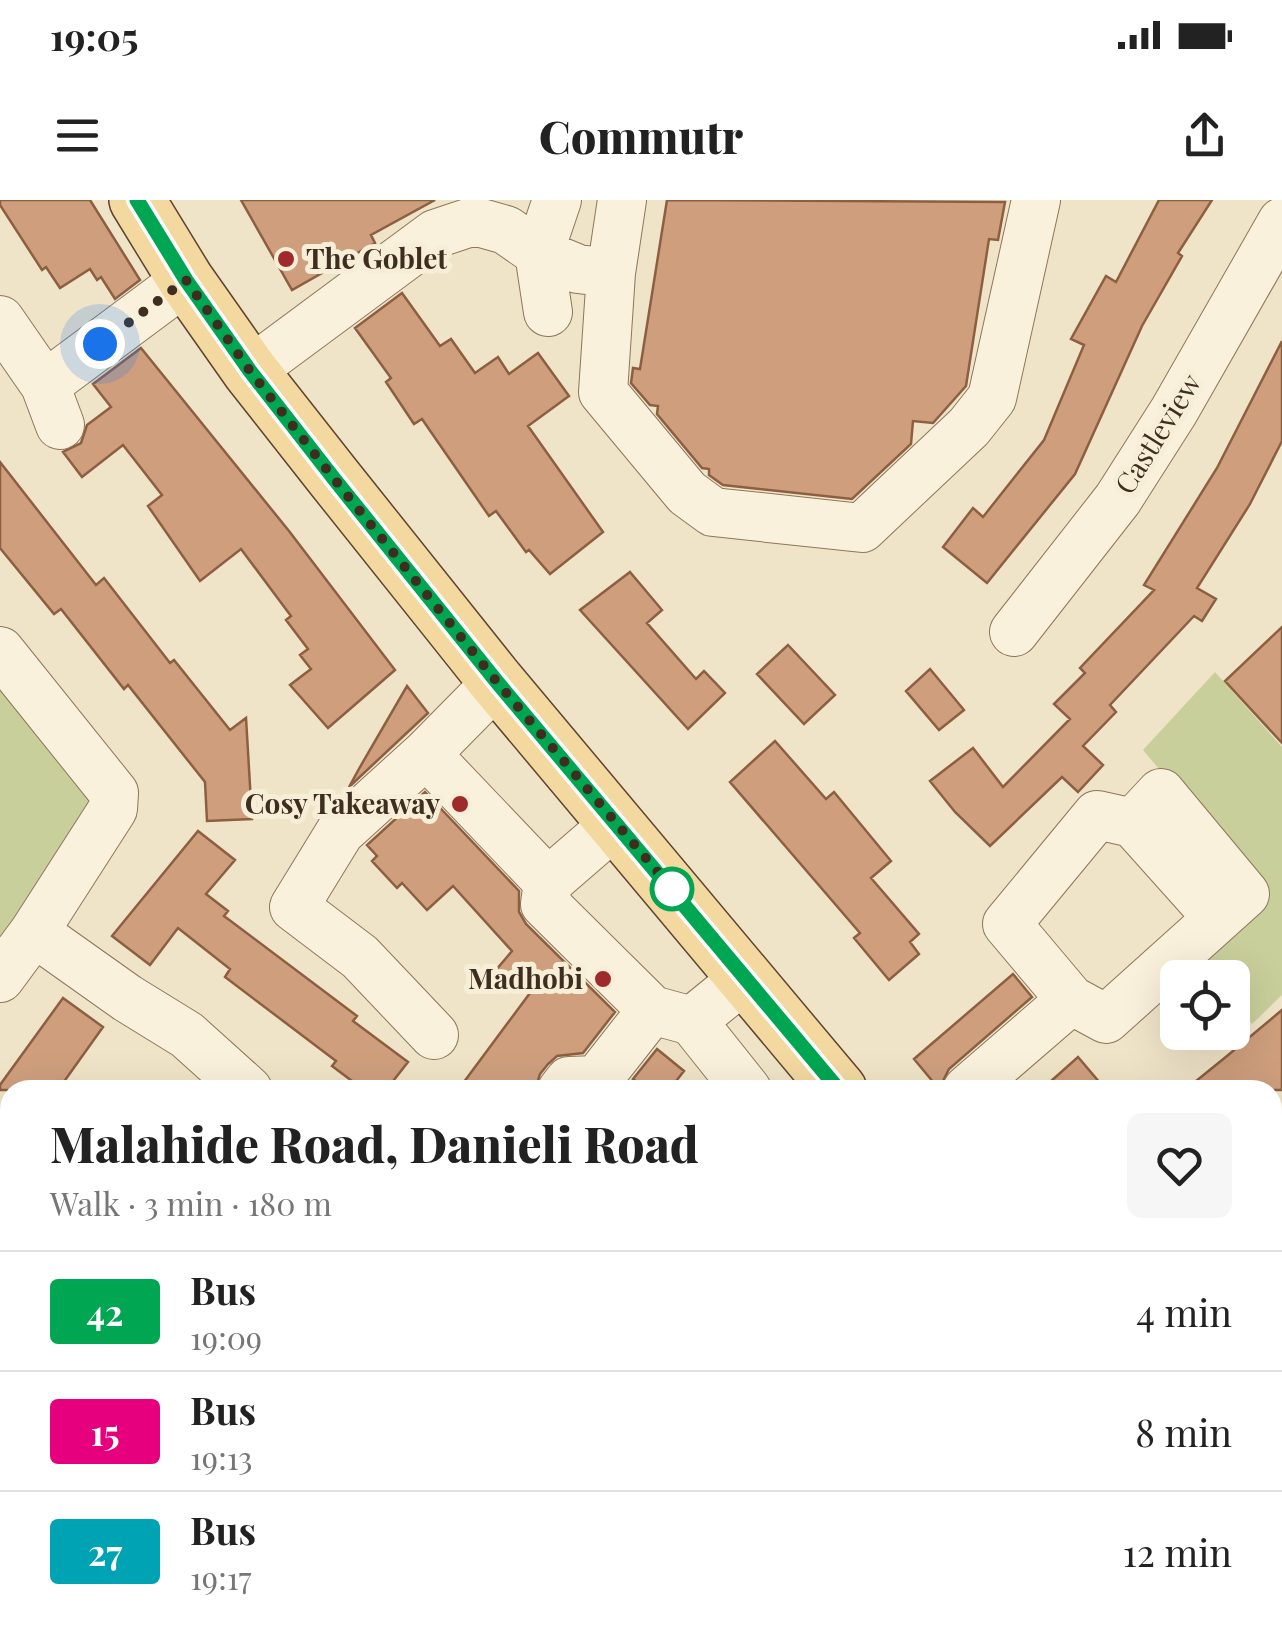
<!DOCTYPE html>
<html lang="en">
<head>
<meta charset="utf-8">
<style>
  :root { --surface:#fff; --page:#f6f6f6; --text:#222; --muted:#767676; --line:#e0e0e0 }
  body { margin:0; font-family:"Playfair Display",serif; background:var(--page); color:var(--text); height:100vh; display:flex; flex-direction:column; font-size:38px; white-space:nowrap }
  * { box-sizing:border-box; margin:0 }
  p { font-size:32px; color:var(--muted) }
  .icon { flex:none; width:55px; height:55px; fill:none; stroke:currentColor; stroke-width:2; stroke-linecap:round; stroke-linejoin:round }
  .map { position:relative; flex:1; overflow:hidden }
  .details { position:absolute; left:0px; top:880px; width:1282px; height:552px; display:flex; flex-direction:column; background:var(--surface); border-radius:30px 30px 0 0; box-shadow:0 10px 40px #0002 }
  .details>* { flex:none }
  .badge { padding:0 20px; border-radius:8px; font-size:35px; line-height:65px }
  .tools { position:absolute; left:1160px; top:760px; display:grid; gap:20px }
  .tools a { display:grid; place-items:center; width:90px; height:90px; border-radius:15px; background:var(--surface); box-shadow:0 10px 40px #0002; font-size:50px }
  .you { position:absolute; width:50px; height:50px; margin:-25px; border:8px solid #fff; border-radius:50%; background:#1a73e8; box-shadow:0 0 0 15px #1a73e833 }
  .map>.badge { position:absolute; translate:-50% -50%; box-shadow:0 0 0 5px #fff }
  .round { display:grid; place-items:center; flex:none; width:105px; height:105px; border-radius:15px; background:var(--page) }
  .head { display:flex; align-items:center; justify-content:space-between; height:170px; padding:0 50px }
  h1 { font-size:48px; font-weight:800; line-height:75px }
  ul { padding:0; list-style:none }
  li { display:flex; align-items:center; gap:30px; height:120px; padding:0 50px; border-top:2px solid var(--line) }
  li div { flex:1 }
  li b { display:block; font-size:38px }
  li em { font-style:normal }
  li .badge { min-width:110px; font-weight:700; text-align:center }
  .status { display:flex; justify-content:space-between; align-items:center; height:70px; padding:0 50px; background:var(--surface); direction:ltr }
  .status svg { height:28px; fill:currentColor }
  header { display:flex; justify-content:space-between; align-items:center; height:130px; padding:0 50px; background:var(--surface); font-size:45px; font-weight:800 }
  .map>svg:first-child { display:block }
</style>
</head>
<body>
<div class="status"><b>19:05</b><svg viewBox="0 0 49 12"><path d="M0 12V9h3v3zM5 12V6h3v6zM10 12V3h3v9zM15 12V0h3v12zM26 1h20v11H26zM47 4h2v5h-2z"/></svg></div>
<header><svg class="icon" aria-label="menu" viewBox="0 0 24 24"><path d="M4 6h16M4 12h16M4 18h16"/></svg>Commutr<svg class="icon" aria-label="share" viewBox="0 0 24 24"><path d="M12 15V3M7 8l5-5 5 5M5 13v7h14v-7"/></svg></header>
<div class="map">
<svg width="1282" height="1432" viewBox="0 0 1282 1432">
  <rect width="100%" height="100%" fill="#f0e4c8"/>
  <path fill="#c9cf9b" d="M 0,470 L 99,599 L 0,740 Z
    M 1215,472 L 1282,547 L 1282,795 L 1252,824 L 1233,802 L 1232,778 L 1211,777 L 1191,754 L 1261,690 L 1143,550 Z
    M 0,1140 L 10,1148 L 10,1245 L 0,1258 Z"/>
  <path fill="#cf9f7d" stroke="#8d5f41" stroke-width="2.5" d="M 0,0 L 90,0 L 140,80 L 115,99 L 101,77 L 97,80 L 90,69 L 60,88 L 46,67 L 42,70 L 0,5 Z
    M 241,0 L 435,0 L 371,35 L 375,43 L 292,90 Z
    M 667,0 L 1005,2 L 998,40 L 989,39 L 966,186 L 933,223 L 913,221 L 911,244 L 852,299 L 723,285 L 709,275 L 709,269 L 702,268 L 657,214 L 658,206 L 650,205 L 631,183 L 633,168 L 640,169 Z
    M 1159,0 L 1212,0 L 1178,53 L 1182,56 L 1142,126 L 1075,274 L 987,383 L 943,347 L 973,308 L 983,317 L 1044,240 L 1084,145 L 1071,139 L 1106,76 L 1116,82 Z
    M 402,93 L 440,146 L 451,139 L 475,173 L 498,157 L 509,174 L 538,153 L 569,196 L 528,226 L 603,332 L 550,374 L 529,350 L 526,352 L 496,311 L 489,316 L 422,219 L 414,224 L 386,182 L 391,178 L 355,128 Z
    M 1282,141 L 1282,241 L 1250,304 L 1197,388 L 1216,399 L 1202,421 L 1194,416 L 1110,505 L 1116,512 L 1083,546 L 1103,565 L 1078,592 L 1062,577 L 990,646 L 955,612 L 930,581 L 973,548 L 1003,587 L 1070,519 L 1054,504 L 1085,473 L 1080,468 L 1154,390 L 1144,385 L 1217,268 Z
    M 141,148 L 289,331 L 395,470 L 328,528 L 290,485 L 311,469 L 300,455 L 308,449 L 286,420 L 291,416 L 241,349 L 200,381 L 148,306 L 162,295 L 123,245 L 82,277 L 63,252 L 81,243 L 87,225 L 111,207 L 93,184 Z
    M 0,262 L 96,385 L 104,378 L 170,463 L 174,460 L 230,530 L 246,518 L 252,619 L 207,621 L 205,582 L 128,485 L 124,489 L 61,409 L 54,414 L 0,348 Z
    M 630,372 L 662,410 L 647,423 L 696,479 L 704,471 L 725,493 L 688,529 L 580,410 Z
    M 1282,427 L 1282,543 L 1225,481 Z
    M 788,445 L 835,495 L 804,524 L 757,474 Z
    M 930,469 L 964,510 L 939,530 L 906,491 Z
    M 407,486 L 428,513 L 349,587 L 360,567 Z
    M 775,541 L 826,599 L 834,592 L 891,661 L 871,678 L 919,734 L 910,742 L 919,754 L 889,780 L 854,738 L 860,733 L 730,582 Z
    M 425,592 L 519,691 L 519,712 L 526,724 L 615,812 L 583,853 L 557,856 L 548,864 L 540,874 L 535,890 L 458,890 L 530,793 L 496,770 L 512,751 L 453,686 L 427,710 L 402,683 L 397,688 L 372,661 L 377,656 L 367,645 Z
    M 198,631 L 235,660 L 206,694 L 228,711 L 224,716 L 357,816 L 353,821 L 408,862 L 386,890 L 364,890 L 332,866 L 336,861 L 225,777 L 230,769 L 178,728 L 150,765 L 112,736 Z
    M 1013,774 L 1032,797 L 949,869 L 939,889 L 914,859 Z
    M 63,798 L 103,827 L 58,890 L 0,890 L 0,885 Z
    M 1282,810 L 1282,890 L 1185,890 L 1227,856 Z
    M 657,849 L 684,871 L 669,890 L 647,890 L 633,879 Z
    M 1078,857 L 1106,890 L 1041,890 Z"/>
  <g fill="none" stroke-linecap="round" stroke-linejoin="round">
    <g stroke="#8d765c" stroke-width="50">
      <path id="minor" d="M 622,0 L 611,73 L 603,192 L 687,293 L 713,312 L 862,328 L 969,227 L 992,198 L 1036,0
        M 548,112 L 539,53 L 557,0
        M 0,120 L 45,185 L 60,225
        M 250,171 L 435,34 L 474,21 L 506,30 L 539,53 L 578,69 L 611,73
        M 45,185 L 186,80
        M 1014,432 L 1118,299 L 1174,211 L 1282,22
        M 0,451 L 114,593 L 113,609 L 34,732 L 0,778
        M 497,482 L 426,554 L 548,682 L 615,624
        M 426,554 L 340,632 L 294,707 L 360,757 L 434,835
        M 1161,593 L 1245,694 L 1106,819 L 1071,800 L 1007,724 L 1097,615 L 1133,623 Z
        M 1133,623 L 1218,718
        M 548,682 L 545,704 L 652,810 L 692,821 L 746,777
        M 34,732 L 127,798 L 187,835 L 248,890
        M 692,821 L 747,890
        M 562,890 L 569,881 L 597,880 L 652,810
        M 967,890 L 1071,800
        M 0,1112 L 10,1122
        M 1272,1136 L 1282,1126
        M 0,1283 L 10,1270
        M 170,1422 L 183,1432
        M 798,1422 L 812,1432
        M 418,1432 L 425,1422"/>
    </g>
    <g stroke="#5b4430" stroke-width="58">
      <path id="major" d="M 137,0 L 186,80 L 250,171 L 335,279 L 497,482 L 839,890
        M 1226,1422 L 1231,1432"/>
    </g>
    <use href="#minor" stroke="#faf1dc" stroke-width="48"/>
    <use href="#major" stroke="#f3d9a0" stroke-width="55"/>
  </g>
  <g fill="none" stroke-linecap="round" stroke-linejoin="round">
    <g stroke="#fff" stroke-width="22">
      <path id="line" d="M 137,0 L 186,80 L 250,171 L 335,280 L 497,482 L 839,890"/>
    </g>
    <use href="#line" stroke="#00a651" stroke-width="15"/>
    <path stroke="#3d2e20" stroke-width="10" stroke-dasharray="0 18" d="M 100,144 L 186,80 L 250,171 L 335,280 L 497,482 L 672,689"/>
  </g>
  <g fill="#9e2a2b" stroke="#f7eed8" stroke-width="4">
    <circle cx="286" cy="59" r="10"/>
    <circle cx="460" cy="604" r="10"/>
    <circle cx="603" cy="779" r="10"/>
  </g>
  <circle fill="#fff" stroke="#00a651" stroke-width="5" cx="672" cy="689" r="20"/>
  <g text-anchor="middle" stroke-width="10" stroke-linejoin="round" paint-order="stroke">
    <g font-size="28" font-weight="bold" fill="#3d2e20" stroke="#f7eed8" text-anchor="end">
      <text x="306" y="69" text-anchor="start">The Goblet</text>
      <text x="440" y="614">Cosy Takeaway</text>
      <text x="583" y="789">Madhobi</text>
    </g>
    <g font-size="28" fill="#3d2e20" stroke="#f7eed8">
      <text transform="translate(1158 234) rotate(-58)" y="10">Castleview</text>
    </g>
  </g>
</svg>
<div class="tools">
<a><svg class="icon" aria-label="locate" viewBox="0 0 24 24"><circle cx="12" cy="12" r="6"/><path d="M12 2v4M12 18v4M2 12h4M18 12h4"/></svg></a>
</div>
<div class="you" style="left:100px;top:144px"></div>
<section class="details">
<div class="head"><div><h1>Malahide Road, Danieli Road</h1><p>Walk · 3 min · 180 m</p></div><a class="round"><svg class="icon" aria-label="heart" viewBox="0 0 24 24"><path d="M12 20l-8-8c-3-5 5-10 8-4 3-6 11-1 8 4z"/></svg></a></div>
<ul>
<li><span class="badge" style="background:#00a651;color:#fff">42</span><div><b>Bus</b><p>19:09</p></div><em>4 min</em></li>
<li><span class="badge" style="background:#e6007e;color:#fff">15</span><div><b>Bus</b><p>19:13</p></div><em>8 min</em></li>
<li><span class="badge" style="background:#00a3b4;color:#fff">27</span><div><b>Bus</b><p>19:17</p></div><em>12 min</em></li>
</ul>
</section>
</div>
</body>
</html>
